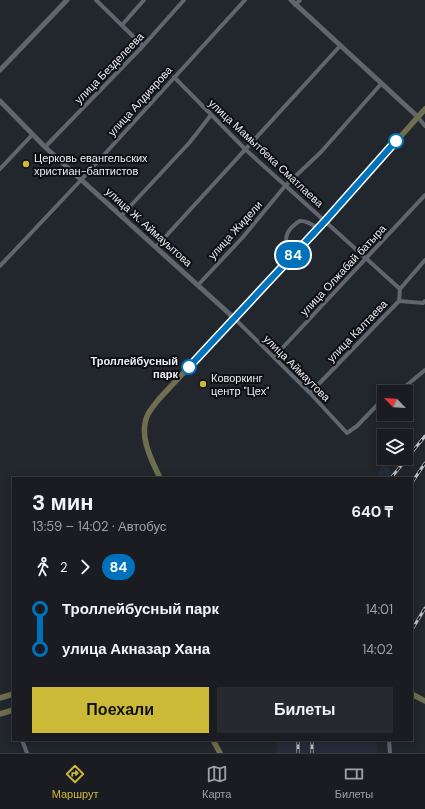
<!DOCTYPE html>
<html lang="ru">
<head>
<meta charset="utf-8">
<style>
  :root { --surface:#1a1c22; --page:#27292f; --text:#f1f3f6; --muted:#9fa1a5; --line:#383a40; --accent:#ccb938 }
  body { margin:0; font-family:"DM Sans",sans-serif; background:var(--page); color:var(--text); height:100vh; display:flex; flex-direction:column; font-size:15px; white-space:nowrap }
  * { box-sizing:border-box; margin:0 }
  p { font-size:13px; color:var(--muted) }
  .icon { flex:none; width:22px; height:22px; fill:none; stroke:currentColor; stroke-width:2; stroke-linecap:round; stroke-linejoin:round }
  .map { position:relative; flex:1; overflow:hidden }
  .details { position:absolute; left:12px; top:477px; width:401px; height:264px; display:flex; flex-direction:column; background:var(--surface); border-radius:0px; box-shadow:0 2px 10px #0003,0 0 0 1px var(--line) }
  .details>* { flex:none }
  .badge { padding:0 8px; border-radius:13px; font-size:14px; line-height:26px }
  .needle { width:26px; rotate:295deg }
  .tools { position:absolute; left:377px; top:385px; display:grid; gap:8px }
  .tools a { display:grid; place-items:center; width:36px; height:36px; border-radius:0px; background:var(--surface); box-shadow:0 2px 10px #0003,0 0 0 1px var(--line); font-size:20px }
  .map>.badge { position:absolute; translate:-50% -50%; box-shadow:0 0 0 2px #fff }
  .legs { display:flex; align-items:center; gap:6px; height:44px; padding:0 20px; font-size:13px }
  .legs p { margin-inline-start:auto }
  .head { display:flex; align-items:center; justify-content:space-between; height:68px; padding:0 20px }
  h1 { font-size:22px; font-weight:700; line-height:30px }
  .cta { display:flex; gap:8px; margin-top:auto; padding:8px 20px }
  .cta a { flex:1; height:46px; border-radius:0px; background:var(--accent); color:#111; font-size:16px; font-weight:700; line-height:46px; text-align:center }
  .cta a+a { background:var(--page); color:var(--text) }
  ul { padding:0 20px; list-style:none }
  li { display:flex; align-items:center; gap:14px; height:40px; font-size:15px }
  li i { display:grid; place-items:center; width:6px; height:100%; margin:0 5px; background:currentColor }
  li i::after { content:''; width:10px; height:10px; margin:-5px; border:3px solid; border-radius:50%; background:var(--surface) }
  li p { margin-inline-start:auto }
  li:first-child i { background:linear-gradient(#0000 50%,currentColor 0) }
  li:last-child i { background:linear-gradient(currentColor 50%,#0000 0) }
  .menu { display:flex; justify-content:space-around; align-items:center; height:56px; border-top:1px solid var(--line); background:var(--surface); font-size:11px; color:var(--muted) }
  .menu a { display:grid; justify-items:center; gap:2px }
  .menu .selected { color:var(--accent) }
  .map>svg:first-child { display:block }
</style>
</head>
<body>
<div class="map">
<svg width="425" height="753" viewBox="0 0 425 753">
  <rect width="100%" height="100%" fill="#22262d"/>
  <path fill="#262c39" d="M 385,462 L 394,478 L 374,478 Z
    M 278,740 L 377,740 L 378,753 L 276,753 Z"/>
  <g fill="none" stroke-linecap="round" stroke-linejoin="round">
    <path stroke="#60656e" stroke-width="4" d="M 96,0 L 143,46
      M 295,5 L 300,0
      M 122,25 L 144,0
      M 174,77 L 246,150 L 400,289
      M 418,117 L 425,126
      M 45,147 L 143,46 L 184,0
      M 0,169 L 32,135
      M 122,215 L 190,142 L 211,115
      M 156,247 L 340,46
      M 293,255 C 285,245 283,236 292,227 C 295,225 297,222 300,221 C 306,220 313,225 318,228
      M 0,266 L 81,180 L 245,0
      M 198,285 L 243,237 L 285,186 L 321,152 L 381,84
      M 399,301 L 423,303 L 425,301
      M 234,318 L 310,393 L 347,433 L 357,426 L 384,398
      M 274,357 L 425,195
      M 392,392 L 407,385 L 425,370
      M 310,393 L 399,301 L 400,289 L 425,260
      M 22,740 L 27,753
      M 389,740 L 390,753"/>
    <path stroke="#60656e" stroke-width="5" d="M 291,0 L 418,117
      M 0,70 L 67,0
      M 0,101 L 45,147 L 234,318"/>
    <path stroke="#6f6e4e" stroke-width="5.5" d="M 160,478 C 151,459 138,435 148,414 C 151,409 155,404 159,399 L 325,221 L 425,109
      M 412,694 L 425,701
      M 0,698 L 13,694
      M 0,714 L 13,710
      M 213,740 L 220,753"/>
    <g stroke="#bfc1c7" stroke-width="3">
      <path id="rail" d="M 391,478 L 425,436
        M 413,481 L 425,463
        M 413,628 L 425,608
        M 298,740 L 298,753
        M 312,740 L 312,753"/>
    </g>
    <use href="#rail" stroke="#0d0f12" stroke-width="1.5" stroke-dasharray="4.5" stroke-linecap="butt"/>
  </g>
  <g fill="none" stroke-linecap="round" stroke-linejoin="round">
    <g stroke="#fff" stroke-width="9">
      <path id="line-1" d="M 189,367 L 325,221 L 396,141"/>
    </g>
    <use href="#line-1" stroke="#0072bc" stroke-width="6"/>
  </g>
  <g fill="#fff" stroke="#0072bc" stroke-width="2">
    <circle cx="396" cy="141" r="7"/>
    <circle cx="189" cy="367" r="7"/>
  </g>
  <g fill="#ccb938" stroke="#0d0f12" stroke-width="1.5">
    <circle cx="26" cy="164" r="4"/>
    <circle cx="203" cy="384" r="4"/>
  </g>
  <g text-anchor="middle" stroke-width="4" stroke-linejoin="round" paint-order="stroke">
    <g font-size="11" fill="#eceef4" stroke="#0d0f12">
      <text transform="translate(109 68) rotate(-46)" y="4">улица Безделеева</text>
      <text transform="translate(140 101) rotate(-48)" y="4">улица Алдиярова</text>
      <text transform="translate(266 153) rotate(43)" y="4">улица Мамытбека Сматлаева</text>
      <text transform="translate(149 227) rotate(42)" y="4">улица Ж. Аймауытова</text>
      <text transform="translate(235 230) rotate(-48)" y="4">улица Жидели</text>
      <text transform="translate(343 270) rotate(-47)" y="4">улица Олжабай батыра</text>
      <text transform="translate(357 331) rotate(-46)" y="4">улица Калтаева</text>
      <text transform="translate(297 368) rotate(45)" y="4">улица Аймаутова</text>
    </g>
    <g font-size="11" fill="#eceef4" stroke="#0d0f12" text-anchor="start">
      <text x="34" y="162">Церковь евангельских<tspan x="34" dy="13">христиан-баптистов</tspan></text>
      <text x="211" y="382">Коворкинг<tspan x="211" dy="13">центр "Цех"</tspan></text>
    </g>
    <g font-size="11" font-weight="bold" fill="#eceef4" stroke="#0d0f12" text-anchor="end">
      <text x="178" y="365">Троллейбусный<tspan x="178" dy="13">парк</tspan></text>
    </g>
  </g>
</svg>
<div class="tools">
<a><svg class="needle" viewBox="-14 -14 28 28"><path d="M0-13l5 13h-10z" fill="#e53935"/><path d="M0 13l5-13h-10z" fill="#9fa1a5"/></svg></a>
<a><svg class="icon" aria-label="layers" viewBox="0 0 24 24"><path d="M12 4l9 5-9 5-9-5zM3 14l9 5 9-5"/></svg></a>
</div>
<b class="badge" style="left:293px;top:255px;background:#0072bc;color:#fff">84</b>
<section class="details">
<div class="head"><div><h1>3 мин</h1><p>13:59 – 14:02 · Автобус</p></div><b>640 ₸</b></div>
<div class="legs"><svg class="icon" aria-label="walk" viewBox="0 0 24 24"><circle cx="13" cy="4" r="2"/><path d="M13 8l-2 6 4 7M11 14l-3 7M7 12l3-4h3l4 4"/></svg>2<svg class="icon" aria-label="forward" viewBox="0 0 24 24"><path d="M9 5l7 7-7 7"/></svg><b class="badge" style="background:#0072bc;color:#fff">84</b></div>
<ul>
<li><i style="color:#0072bc"></i><b>Троллейбусный парк</b><p>14:01</p></li>
<li><i style="color:#0072bc"></i><b>улица Акназар Хана</b><p>14:02</p></li>
</ul>
<div class="cta"><a>Поехали</a><a>Билеты</a></div>
</section>
</div>
<nav class="menu">
<a class="selected"><svg class="icon" aria-label="directions" viewBox="0 0 24 24"><path d="M12 3l9 9-9 9-9-9zM9 14v-3h6M13 9l2 2-2 2"/></svg>Маршрут</a>
<a><svg class="icon" aria-label="map" viewBox="0 0 24 24"><path d="M3 6l6-2 6 2 6-2v14l-6 2-6-2-6 2zM9 4v14M15 6v14"/></svg>Карта</a>
<a><svg class="icon" aria-label="tickets" viewBox="0 0 24 24"><path d="M3 7h18v10H3zM15 7v10"/></svg>Билеты</a>
</nav>
</body>
</html>
